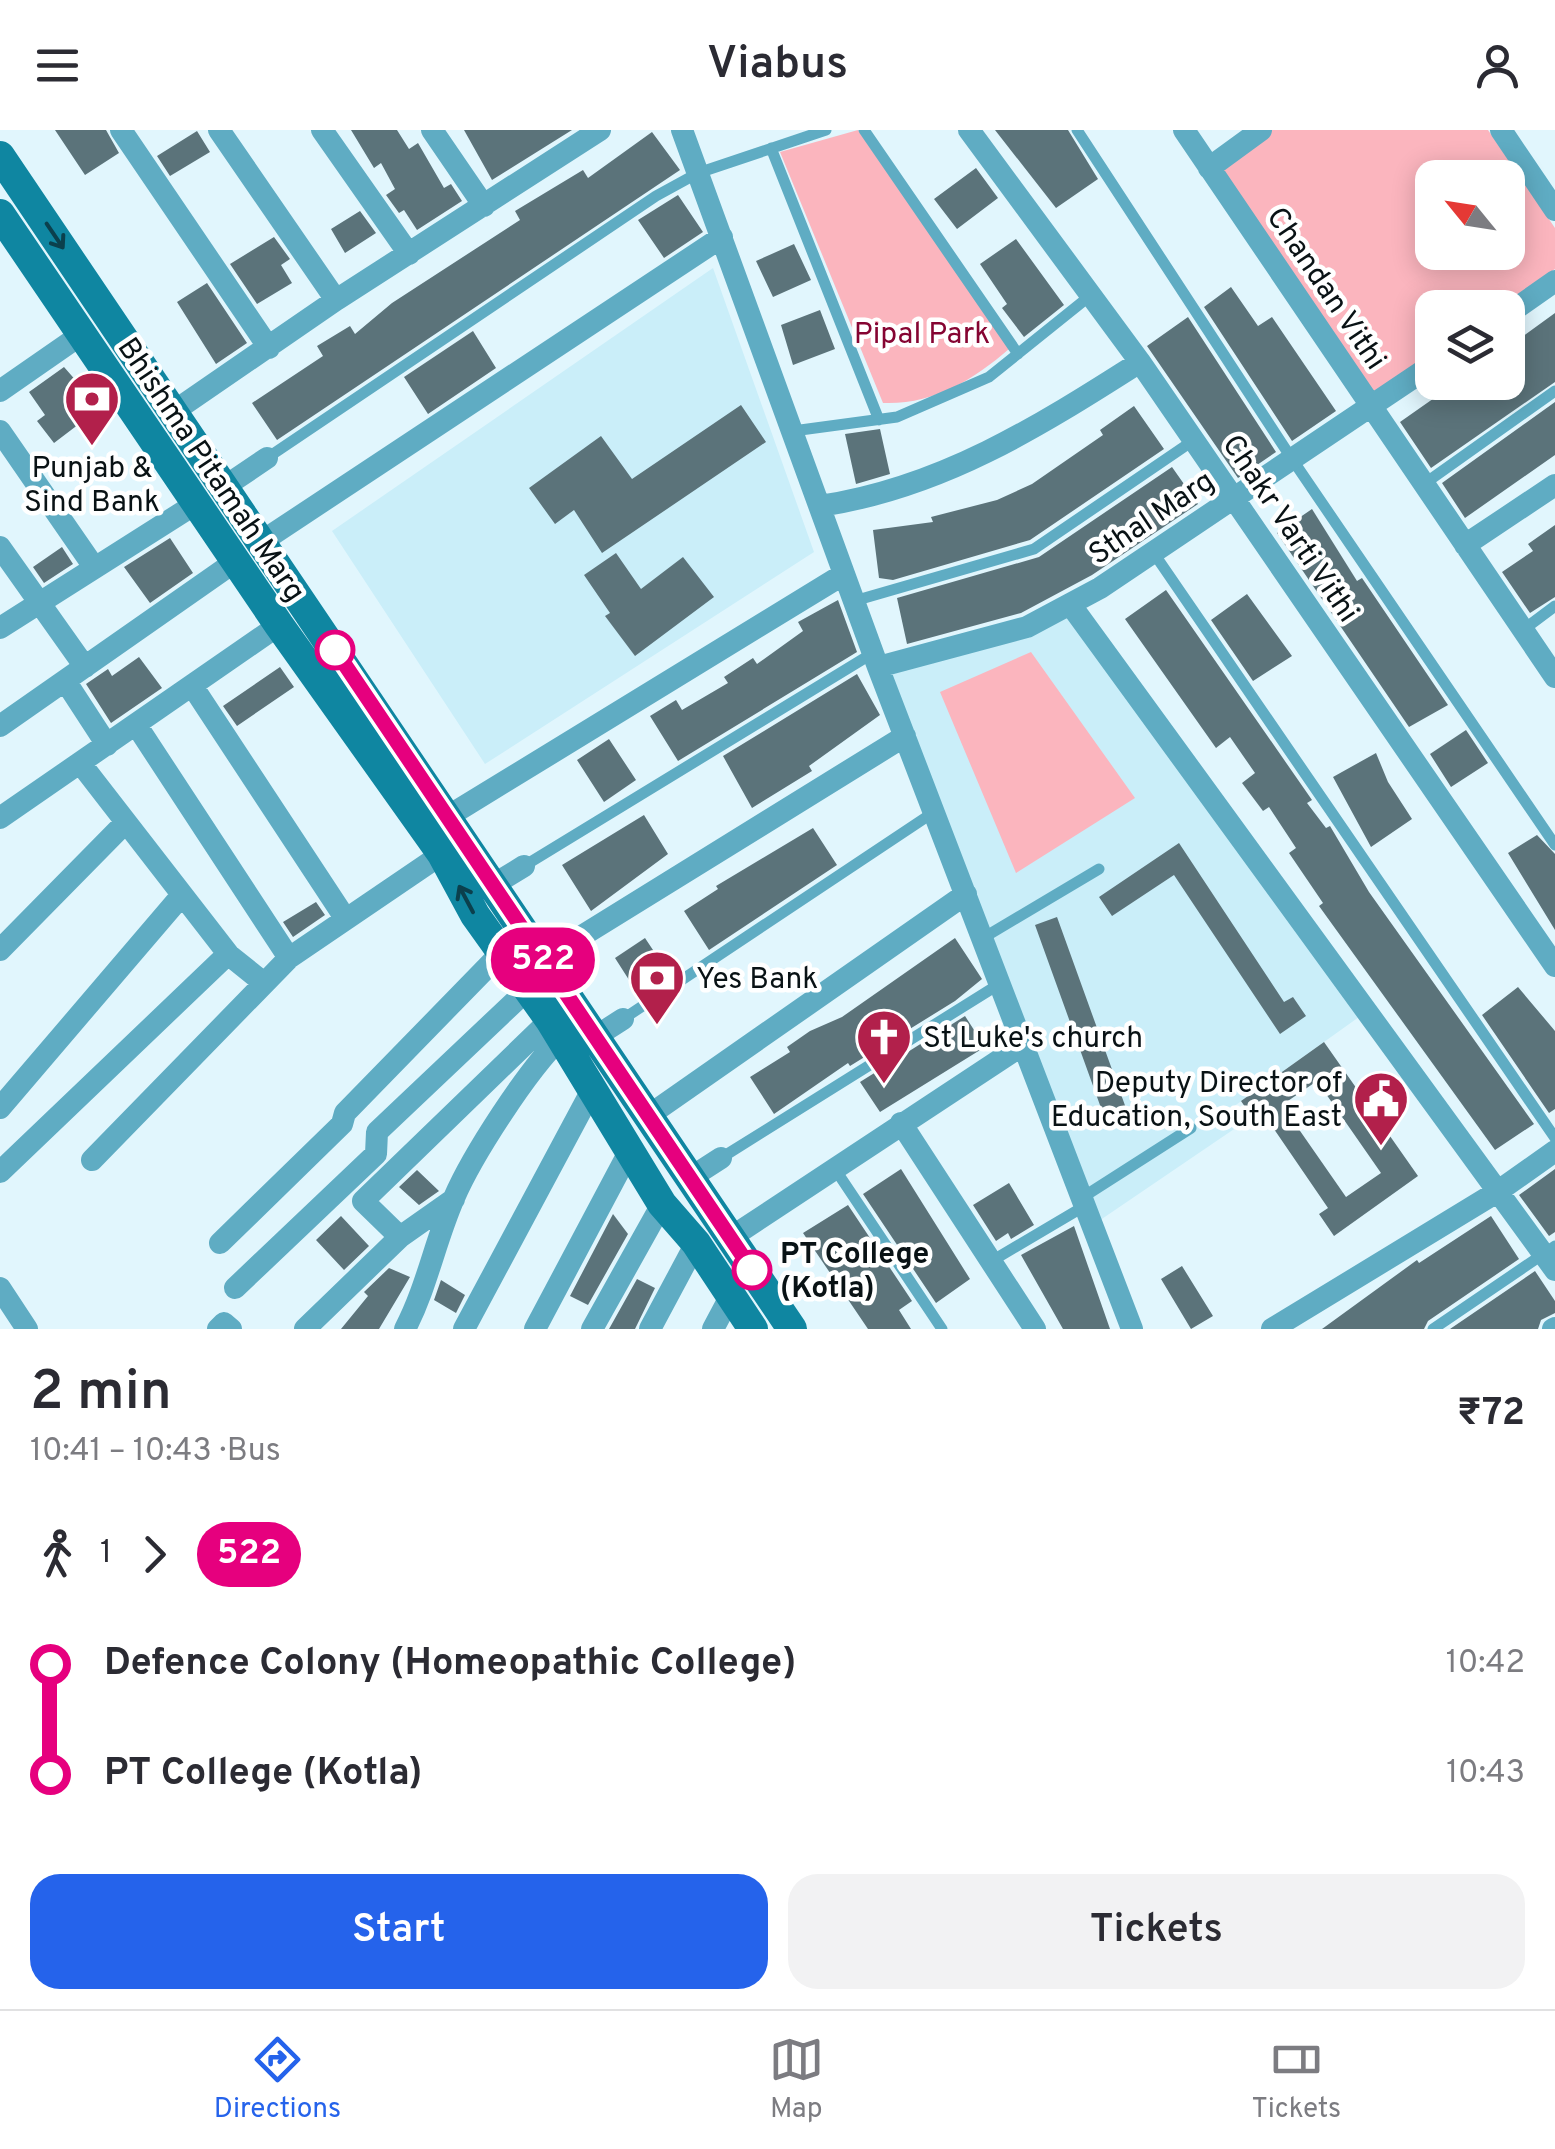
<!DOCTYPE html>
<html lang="en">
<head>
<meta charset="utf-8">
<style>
  :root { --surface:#fff; --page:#f2f2f3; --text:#2b2b33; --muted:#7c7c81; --line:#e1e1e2; --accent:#2563eb }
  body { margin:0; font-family:Overpass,sans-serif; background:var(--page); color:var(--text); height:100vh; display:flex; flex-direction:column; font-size:38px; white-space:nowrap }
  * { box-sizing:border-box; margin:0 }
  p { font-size:32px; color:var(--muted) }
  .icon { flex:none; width:55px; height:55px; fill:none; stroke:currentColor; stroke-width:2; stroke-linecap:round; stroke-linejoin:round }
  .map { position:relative; height:1199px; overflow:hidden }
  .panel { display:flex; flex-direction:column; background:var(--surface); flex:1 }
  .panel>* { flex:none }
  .badge { padding:0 20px; border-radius:32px; font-size:35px; line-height:65px }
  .needle { width:65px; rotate:300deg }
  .buttons { position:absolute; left:1415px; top:30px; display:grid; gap:20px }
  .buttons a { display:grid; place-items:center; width:110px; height:110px; border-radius:20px; background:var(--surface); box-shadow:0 5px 25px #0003; font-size:50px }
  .map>.badge { position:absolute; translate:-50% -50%; box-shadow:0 0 0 5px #fff }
  .legs { display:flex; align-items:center; gap:15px; height:110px; padding:0 30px; font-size:32px }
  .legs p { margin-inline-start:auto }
  .overview { display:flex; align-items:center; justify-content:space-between; height:170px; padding:0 30px }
  h1 { font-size:55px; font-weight:600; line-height:75px }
  .cta { display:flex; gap:20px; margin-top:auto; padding:20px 30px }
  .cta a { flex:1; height:115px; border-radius:30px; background:var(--accent); color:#fff; font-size:40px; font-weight:600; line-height:115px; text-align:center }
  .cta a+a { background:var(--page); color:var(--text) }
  ul { padding:0 30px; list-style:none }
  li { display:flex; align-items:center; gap:35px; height:110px; font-size:38px }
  li i { display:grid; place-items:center; width:15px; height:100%; margin:0 12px; background:currentColor }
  li i::after { content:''; width:25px; height:25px; margin:-12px; border:8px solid; border-radius:50%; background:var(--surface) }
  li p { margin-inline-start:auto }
  li:first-child i { background:linear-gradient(#0000 50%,currentColor 0) }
  li:last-child i { background:linear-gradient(currentColor 50%,#0000 0) }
  header { display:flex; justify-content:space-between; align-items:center; height:130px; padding:0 30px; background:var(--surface); font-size:45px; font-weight:600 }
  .tabs { display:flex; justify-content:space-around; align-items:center; height:140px; border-top:2px solid var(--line); background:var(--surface); font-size:28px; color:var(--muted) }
  .tabs a { display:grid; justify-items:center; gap:5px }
  .tabs .on { color:var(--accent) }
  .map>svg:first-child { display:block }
</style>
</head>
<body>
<header><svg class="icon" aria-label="menu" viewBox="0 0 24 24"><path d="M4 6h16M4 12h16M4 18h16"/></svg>Viabus<svg class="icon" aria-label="person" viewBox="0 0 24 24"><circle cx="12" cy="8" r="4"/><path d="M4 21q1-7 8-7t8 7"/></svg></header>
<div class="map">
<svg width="1555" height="1199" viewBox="0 0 1555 1199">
  <rect width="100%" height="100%" fill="#e1f6fd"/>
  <path fill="#caeef9" d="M 713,138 L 814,422 L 485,634 L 332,401 Z
    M 1070,474 L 1366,882 L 1233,977 L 1243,993 L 1090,1097 L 878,537 Z"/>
  <path fill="#fbb5be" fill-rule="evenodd" d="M 858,0 L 1009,219 C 973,250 933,275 883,273 L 780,22 Z
    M 1272,0 L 1488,0 L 1555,98 L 1555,139 L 1500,177 L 1432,178 L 1432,224 L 1373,265 L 1217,38 ZM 1432,48 L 1508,48 L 1508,122 L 1432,122 Z
    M 1031,522 L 1135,668 L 1016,743 L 940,562 Z"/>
  <path fill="#5b737a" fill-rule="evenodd" d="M 55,0 L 106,0 L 119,23 L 85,45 Z
    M 351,0 L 397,0 L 409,19 L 418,13 L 444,58 L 451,54 L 462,71 L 417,100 L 404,80 L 399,83 L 386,65 L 395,59 L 381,33 L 374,38 Z
    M 464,0 L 572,0 L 492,50 Z
    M 995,0 L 1068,0 L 1098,49 L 1056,78 Z
    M 197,1 L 210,22 L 170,46 L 157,26 Z
    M 652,2 L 680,40 L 277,310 L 252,273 L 323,226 L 317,216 L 350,196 L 355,204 L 392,173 L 520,90 L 515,81 L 583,40 L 588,48 Z
    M 976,38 L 998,68 L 957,99 L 934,69 Z
    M 678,65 L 703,102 L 664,128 L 638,90 Z
    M 360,81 L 376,103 L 345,123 L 331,99 Z
    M 274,107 L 290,129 L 281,135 L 292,153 L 257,174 L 230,134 Z
    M 1016,109 L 1064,175 L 1024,207 L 1002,178 L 1007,174 L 980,134 Z
    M 794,114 L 811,150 L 773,167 L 756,131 Z
    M 207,153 L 247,213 L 216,234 L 177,172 Z
    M 1231,157 L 1258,196 L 1272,187 L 1336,281 L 1292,311 L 1204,177 Z
    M 820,180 L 835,219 L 793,235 L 781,195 Z
    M 1555,183 L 1555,252 L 1431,338 L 1400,292 L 1457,252 L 1508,252 L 1508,217 Z
    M 1188,187 L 1276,322 L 1238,348 L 1147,216 Z
    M 473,201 L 496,238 L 428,284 L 404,247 Z
    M 64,237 L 100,278 L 54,313 L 37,291 L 45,285 L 29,262 Z
    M 1555,272 L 1555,325 L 1465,388 L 1442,353 Z
    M 741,275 L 766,312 L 602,423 L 574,380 L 555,394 L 529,358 L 601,306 L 632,349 Z
    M 1134,276 L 1164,319 L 1030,410 L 893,450 L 879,448 L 873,400 L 933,392 L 931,387 L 997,370 L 1032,354 L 1103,305 L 1100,300 Z
    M 880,299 L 890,344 L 856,354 L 845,304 Z
    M 1172,337 L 1198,374 L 1092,445 L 1021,483 L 907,514 L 897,468 L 1039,427 Z
    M 1312,379 L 1357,451 L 1362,448 L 1448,575 L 1409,597 L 1277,403 Z
    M 1555,395 L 1555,467 L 1530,483 L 1502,442 L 1533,421 L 1528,414 Z
    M 170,408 L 193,443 L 150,473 L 124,437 Z
    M 62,417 L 73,434 L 44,453 L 33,437 Z
    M 616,423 L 641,459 L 683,427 L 714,467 L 635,526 L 605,486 L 610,483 L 584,445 Z
    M 1166,460 L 1312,670 L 1307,673 L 1326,698 L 1330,696 L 1369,762 L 1534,994 L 1495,1020 L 1319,776 L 1323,773 L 1289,723 L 1296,718 L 1269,677 L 1263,681 L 1242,653 L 1255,643 L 1230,607 L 1216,618 L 1125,489 Z
    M 1247,464 L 1292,526 L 1253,551 L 1211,490 Z
    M 838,470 L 857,522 L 678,631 L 650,586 L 676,570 L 682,580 L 728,553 L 724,547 L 753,528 L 757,534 L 803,501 L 798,492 Z
    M 139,527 L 162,558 L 111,593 L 86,554 L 108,539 L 112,546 Z
    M 280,537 L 294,557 L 237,596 L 223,576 Z
    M 857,544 L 880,585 L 809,636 L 812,641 L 752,678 L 723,626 Z
    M 1466,600 L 1488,633 L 1451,657 L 1430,624 Z
    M 609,609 L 636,650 L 604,672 L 577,630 Z
    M 1376,623 L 1388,652 L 1412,689 L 1371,717 L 1333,647 Z
    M 644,685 L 668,724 L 591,781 L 562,735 Z
    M 813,698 L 837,735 L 709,820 L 684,781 L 718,759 L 716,756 Z
    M 1537,705 L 1555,724 L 1555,800 L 1508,723 Z
    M 1179,713 L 1284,872 L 1293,867 L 1306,886 L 1280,904 L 1174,745 L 1112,786 L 1099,767 Z
    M 316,772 L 325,785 L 293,807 L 283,792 Z
    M 1057,787 L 1127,981 L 1105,989 L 1035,795 Z
    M 645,808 L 669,844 L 638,864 L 615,828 Z
    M 955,808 L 982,849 L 955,871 L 850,936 L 848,933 L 774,984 L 750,947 L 790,922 L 787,917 L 810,901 L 842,887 Z
    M 1518,857 L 1555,901 L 1555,979 L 1549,983 L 1482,885 Z
    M 965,886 L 985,917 L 880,982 L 860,952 Z
    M 1324,912 L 1418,1046 L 1334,1106 L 1319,1084 L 1328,1078 L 1265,986 L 1256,993 L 1241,971 ZM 1317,951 L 1381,1043 L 1346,1067 L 1282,975 Z
    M 901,1039 L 970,1149 L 936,1173 L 863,1064 Z
    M 1555,1039 L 1555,1102 L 1549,1106 L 1519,1065 Z
    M 417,1040 L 439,1061 L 419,1075 L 399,1057 Z
    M 1009,1053 L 1034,1095 L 1011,1109 L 1008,1103 L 996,1111 L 973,1075 Z
    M 848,1075 L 912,1171 L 899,1180 L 911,1199 L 868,1199 L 803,1103 Z
    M 613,1084 L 628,1104 L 588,1175 L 570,1166 Z
    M 341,1086 L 369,1116 L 344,1140 L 316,1110 Z
    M 1491,1086 L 1519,1129 L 1428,1191 L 1424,1199 L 1322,1199 L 1417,1130 L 1419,1133 Z
    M 1074,1096 L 1110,1199 L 1063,1199 L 1021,1125 Z
    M 1182,1136 L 1213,1186 L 1191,1199 L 1161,1149 Z
    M 389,1138 L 410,1147 L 379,1199 L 341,1199 L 368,1166 L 364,1162 Z
    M 1535,1141 L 1555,1171 L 1555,1183 L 1541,1190 L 1538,1199 L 1450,1199 Z
    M 637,1149 L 655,1158 L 635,1199 L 609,1199 Z
    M 441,1150 L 465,1165 L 456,1183 L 434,1170 Z"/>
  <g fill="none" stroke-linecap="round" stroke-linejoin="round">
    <path stroke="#5facc3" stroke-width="11" d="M 864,0 L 1018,224
      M 1077,0 L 1292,329 L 1555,715
      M 771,18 L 879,290
      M 793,301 L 897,287 L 989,247 L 1091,165
      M 267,328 L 656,66 L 698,43 L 826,0
      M 1424,354 L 1555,261
      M 1153,422 L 1555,1008
      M 854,471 L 1034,419 L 1194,310
      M 1523,500 L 1555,476
      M 524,736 L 873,523
      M 983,808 L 1099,739
      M 623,889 L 934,682
      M 721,1028 L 1001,853
      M 835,1039 L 942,1199
      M 1080,1069 L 1191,998
      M 990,1132 L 1083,1077
      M 1433,1199 L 1555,1116"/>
    <path stroke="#5facc3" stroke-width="22" d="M 121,0 L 269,218
      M 219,0 L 336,170
      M 322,0 L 409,124
      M 432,0 L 484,76
      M 682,0 L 878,537 L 1132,1199
      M 969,0 L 1140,232 L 1555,836
      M 1184,0 L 1555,547
      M 1501,0 L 1555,80
      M 1209,38 L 1261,0
      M 1508,184 L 1555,151
      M 0,261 L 82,204
      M 173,282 L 336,170 L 600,0
      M 0,301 L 94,437
      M 224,357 L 267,328
      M 820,376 C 941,358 1038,297 1140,232
      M 261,412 L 722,107
      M 1465,415 L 1555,355
      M 0,417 L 85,537
      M 1070,474 L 1555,1140
      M 0,498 L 197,373
      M 878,537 L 1027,497 L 1100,458 L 1432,235
      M 66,552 L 107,615
      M 193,557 L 345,788
      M 0,596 L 236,431
      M 137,596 L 289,828
      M 81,634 L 229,825 L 264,853
      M 447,687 L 844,444
      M 0,688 L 279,495
      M 493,755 L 524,736
      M 0,820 L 126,692
      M 543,830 L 905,606
      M 595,907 L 623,889
      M 0,978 L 182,765
      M 648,986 L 966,764
      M 901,993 L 1035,1199
      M 92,1030 L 289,828 L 442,724
      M 0,1042 L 228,824
      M 690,1048 L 721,1028
      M 400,1107 L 363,1071 L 550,890
      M 730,1108 L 1024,914
      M 220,1113 L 342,994 L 345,983 L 501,823
      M 0,1158 L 27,1199
      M 235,1158 L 376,1024 L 377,1002 L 528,859
      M 218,1199 L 224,1193 L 231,1199
      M 305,1199 L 400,1107 L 454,1069
      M 405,1199 C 427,1157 435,1111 454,1068 C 472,1026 528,939 561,908
      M 464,1199 L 592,960
      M 535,1199 L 629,1022
      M 592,1199 L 662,1074
      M 650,1199 L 696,1113
      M 713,1199 L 730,1167
      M 1272,1199 L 1497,1062 L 1555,1021
      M 1553,1199 L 1555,1198"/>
    <path stroke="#0f86a1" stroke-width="30" d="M 0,26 L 792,1199
      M 0,84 L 279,495 L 442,724 L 475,785 L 550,890 L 662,1074 L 696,1113 L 753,1199"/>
  </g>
  <defs><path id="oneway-shaft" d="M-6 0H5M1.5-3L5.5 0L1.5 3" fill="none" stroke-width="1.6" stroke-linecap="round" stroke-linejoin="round" transform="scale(2.5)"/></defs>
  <g stroke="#0b404d">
    <use href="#oneway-shaft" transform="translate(55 106) rotate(56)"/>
    <use href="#oneway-shaft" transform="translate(466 769) rotate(-118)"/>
  </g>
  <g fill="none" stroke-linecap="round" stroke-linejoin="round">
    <g stroke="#fff" stroke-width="22">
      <path id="line-1" d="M 335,520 L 752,1140"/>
    </g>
    <use href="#line-1" stroke="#e6007e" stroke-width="15"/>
  </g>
  <defs>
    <g id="bank-pin" transform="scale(2.875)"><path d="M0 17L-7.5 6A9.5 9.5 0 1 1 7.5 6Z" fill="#b2204b" stroke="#fff"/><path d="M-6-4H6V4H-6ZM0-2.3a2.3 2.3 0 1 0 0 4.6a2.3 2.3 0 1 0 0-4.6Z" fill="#fff"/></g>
    <g id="church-pin" transform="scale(2.875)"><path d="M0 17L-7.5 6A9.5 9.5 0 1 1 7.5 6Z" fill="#b2204b" stroke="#fff"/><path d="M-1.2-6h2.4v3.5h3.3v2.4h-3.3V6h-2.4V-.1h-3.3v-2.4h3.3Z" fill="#fff"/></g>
    <g id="civic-pin" transform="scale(2.875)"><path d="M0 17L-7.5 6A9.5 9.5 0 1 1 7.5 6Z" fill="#b2204b" stroke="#fff"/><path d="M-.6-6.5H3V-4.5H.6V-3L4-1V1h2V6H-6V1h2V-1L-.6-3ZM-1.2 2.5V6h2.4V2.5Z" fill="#fff"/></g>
  </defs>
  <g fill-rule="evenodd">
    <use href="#bank-pin" x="92" y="269"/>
    <use href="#bank-pin" x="657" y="848"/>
    <use href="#church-pin" x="884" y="907"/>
    <use href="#civic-pin" x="1381" y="969"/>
  </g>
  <g fill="#fff" stroke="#e6007e" stroke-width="5">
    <circle cx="335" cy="520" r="18"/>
    <circle cx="752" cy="1140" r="18"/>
  </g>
  <g text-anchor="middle" stroke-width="9" stroke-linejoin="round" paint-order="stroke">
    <g font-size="30" fill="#091215" stroke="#fff">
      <text transform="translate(1327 158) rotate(56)" y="10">Chandan Vithi</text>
      <text transform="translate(212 339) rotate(56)" y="10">Bhishma Pitamah Marg</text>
      <text transform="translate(1151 387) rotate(-34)" y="10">Sthal Marg</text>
      <text transform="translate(1291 398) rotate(56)" y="10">Chakr Varti Vithi</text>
    </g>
    <g font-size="30" fill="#850432" stroke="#fff">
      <text x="922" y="213">Pipal Park</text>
    </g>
    <g font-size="30" fill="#091215" stroke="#fff" text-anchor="start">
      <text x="92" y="347" text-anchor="middle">Punjab &amp;<tspan x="92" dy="34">Sind Bank</tspan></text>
      <text x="696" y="858">Yes Bank</text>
      <text x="923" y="917">St Luke's church</text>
      <text x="1342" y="962" text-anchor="end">Deputy Director of<tspan x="1342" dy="34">Education, South East</tspan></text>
    </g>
    <g font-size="30" font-weight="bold" fill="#091215" stroke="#fff" text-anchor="start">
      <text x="780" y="1133">PT College<tspan x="780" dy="34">(Kotla)</tspan></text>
    </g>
  </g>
</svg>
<div class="buttons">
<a><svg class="needle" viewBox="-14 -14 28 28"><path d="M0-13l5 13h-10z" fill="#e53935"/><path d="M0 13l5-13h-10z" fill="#7c7c81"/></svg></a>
<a><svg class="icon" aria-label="layers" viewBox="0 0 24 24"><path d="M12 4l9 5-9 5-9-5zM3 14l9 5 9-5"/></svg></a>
</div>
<b class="badge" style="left:543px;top:830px;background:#e6007e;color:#fff">522</b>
</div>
<section class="panel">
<div class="overview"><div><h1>2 min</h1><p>10:41 – 10:43 · Bus</p></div><b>₹72</b></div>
<div class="legs"><svg class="icon" aria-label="walk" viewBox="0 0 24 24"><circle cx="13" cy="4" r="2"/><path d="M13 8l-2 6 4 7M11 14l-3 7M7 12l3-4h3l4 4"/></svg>1<svg class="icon" aria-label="forward" viewBox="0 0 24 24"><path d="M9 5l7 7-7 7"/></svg><b class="badge" style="background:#e6007e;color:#fff">522</b></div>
<ul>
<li><i style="color:#e6007e"></i><b>Defence Colony (Homeopathic College)</b><p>10:42</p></li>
<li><i style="color:#e6007e"></i><b>PT College (Kotla)</b><p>10:43</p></li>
</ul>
<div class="cta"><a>Start</a><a>Tickets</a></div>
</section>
<nav class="tabs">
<a class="on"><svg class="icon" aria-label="directions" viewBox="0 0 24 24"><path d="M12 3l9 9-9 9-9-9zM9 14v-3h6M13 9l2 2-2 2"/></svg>Directions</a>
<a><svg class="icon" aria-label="map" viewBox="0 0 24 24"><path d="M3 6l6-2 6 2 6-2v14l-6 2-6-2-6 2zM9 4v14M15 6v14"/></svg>Map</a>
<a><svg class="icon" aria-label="tickets" viewBox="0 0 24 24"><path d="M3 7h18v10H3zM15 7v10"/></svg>Tickets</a>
</nav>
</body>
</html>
